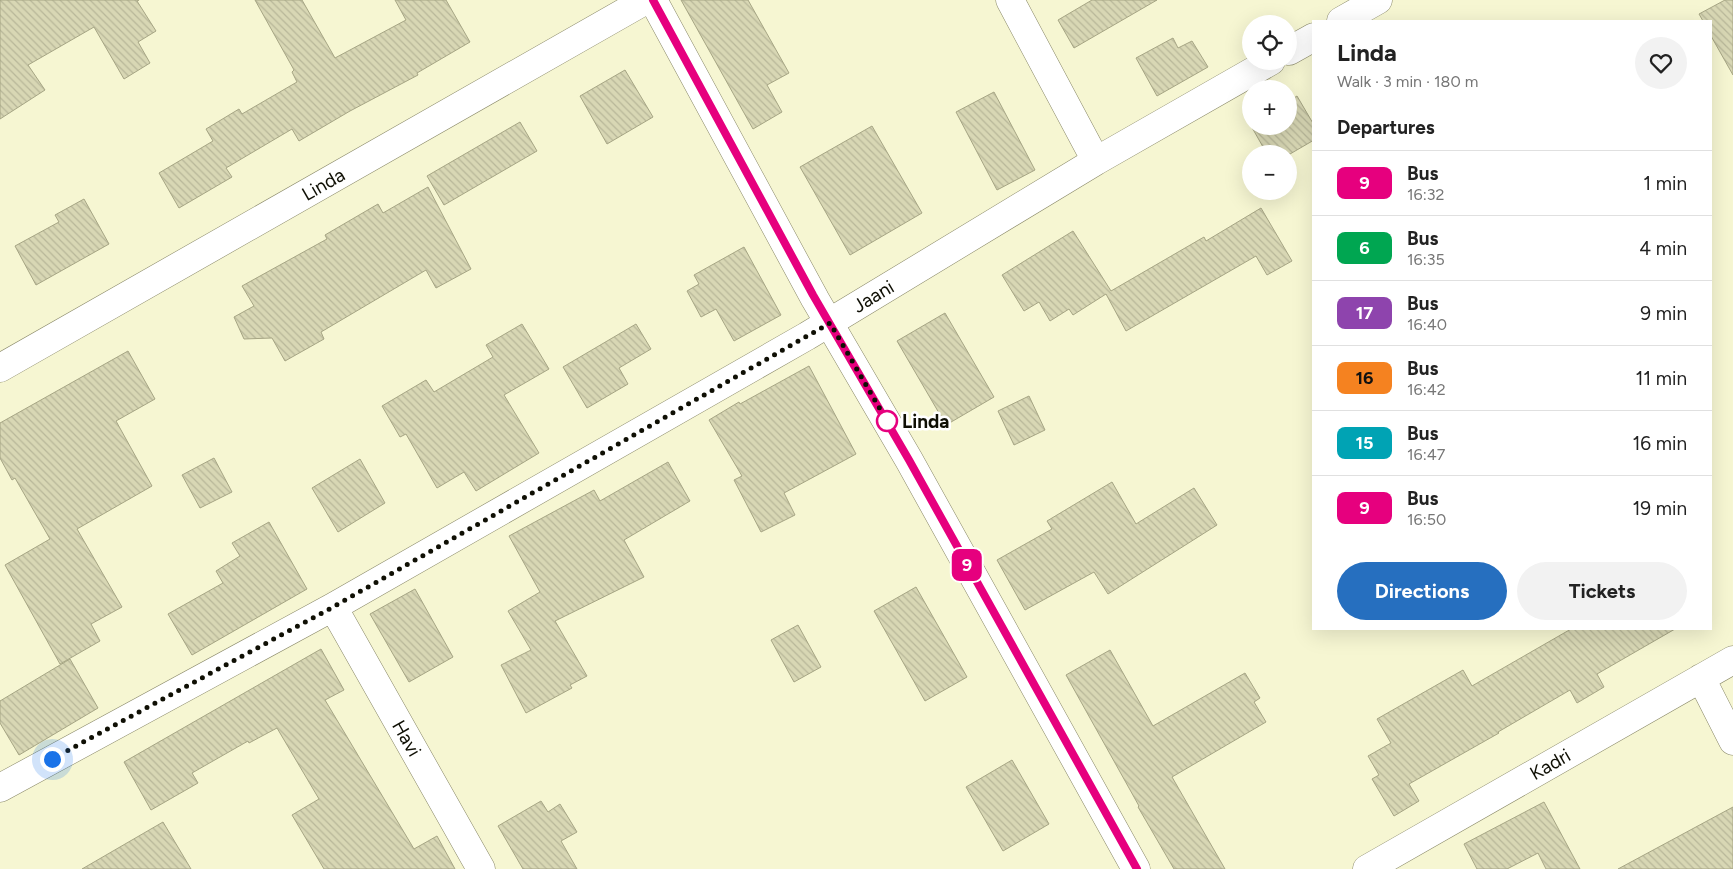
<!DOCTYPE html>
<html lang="en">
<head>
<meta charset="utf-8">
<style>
  :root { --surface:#fff; --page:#f2f2f2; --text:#222; --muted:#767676; --line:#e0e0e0; --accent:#266fbf }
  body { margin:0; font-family:Figtree,sans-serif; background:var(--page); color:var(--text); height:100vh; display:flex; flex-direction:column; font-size:19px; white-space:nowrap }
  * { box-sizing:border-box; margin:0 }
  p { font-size:16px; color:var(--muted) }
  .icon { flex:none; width:28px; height:28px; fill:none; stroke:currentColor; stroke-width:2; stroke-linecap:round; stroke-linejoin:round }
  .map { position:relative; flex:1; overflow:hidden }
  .drawer { position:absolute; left:1312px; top:20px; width:400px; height:610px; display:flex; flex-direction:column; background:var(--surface); border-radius:0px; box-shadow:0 5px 20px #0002 }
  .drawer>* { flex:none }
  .badge { padding:0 10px; border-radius:8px; font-size:18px; line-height:32px }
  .controls { position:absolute; left:1242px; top:15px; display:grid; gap:10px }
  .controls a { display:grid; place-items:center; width:55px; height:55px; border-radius:50%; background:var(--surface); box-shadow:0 5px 20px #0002; font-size:25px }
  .you { position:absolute; width:25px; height:25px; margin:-12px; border:4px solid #fff; border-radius:50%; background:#1a73e8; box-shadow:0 0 0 8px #1a73e833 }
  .map>.badge { position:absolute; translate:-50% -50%; box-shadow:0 0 0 2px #fff }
  h2 { padding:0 25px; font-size:19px; line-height:45px }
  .round { display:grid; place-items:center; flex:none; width:52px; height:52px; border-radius:26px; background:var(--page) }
  .headline { display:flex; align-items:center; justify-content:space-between; height:85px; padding:0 25px }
  h1 { font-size:24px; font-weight:700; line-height:38px }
  .button { display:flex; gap:10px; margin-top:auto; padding:10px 25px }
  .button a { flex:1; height:58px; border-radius:30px; background:var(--accent); color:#fff; font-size:20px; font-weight:700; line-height:58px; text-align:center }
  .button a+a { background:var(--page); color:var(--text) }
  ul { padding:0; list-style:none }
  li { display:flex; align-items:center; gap:15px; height:65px; padding:0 25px; border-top:1px solid var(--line) }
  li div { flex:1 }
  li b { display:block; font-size:19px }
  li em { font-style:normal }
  li .badge { min-width:55px; font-weight:700; text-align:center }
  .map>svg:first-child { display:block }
</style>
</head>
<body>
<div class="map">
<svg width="1733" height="869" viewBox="0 0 1733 869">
  <defs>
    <pattern id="building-back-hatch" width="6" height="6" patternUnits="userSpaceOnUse" patternTransform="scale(1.25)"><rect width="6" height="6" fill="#d8d7b4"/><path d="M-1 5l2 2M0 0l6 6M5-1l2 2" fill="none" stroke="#b8b799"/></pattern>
  </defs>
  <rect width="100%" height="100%" fill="#f6f6d2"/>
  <path fill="url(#building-back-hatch)" stroke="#a6a584" d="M 0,0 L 139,0 L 137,1 L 156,31 L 138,42 L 150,63 L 124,79 L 94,27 L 28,65 L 45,90 L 0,119 Z
    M 255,0 L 302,0 L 335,58 L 406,20 L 395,0 L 446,0 L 470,42 L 417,73 L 418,75 L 350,111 L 299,141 L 292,129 L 226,168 L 232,177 L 179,208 L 159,173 L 213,141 L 206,129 L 239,109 L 242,114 L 297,82 L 292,72 L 294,70 Z
    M 681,0 L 748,0 L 789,73 L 767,85 L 782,112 L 753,129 Z
    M 1092,0 L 1157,0 L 1074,48 L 1058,20 Z
    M 1725,0 L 1733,0 L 1733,75 L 1711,36 L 1711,21 L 1703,21 L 1699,14 Z
    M 1173,38 L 1178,48 L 1192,41 L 1208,67 L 1157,96 L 1136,58 Z
    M 625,70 L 653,117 L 607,144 L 580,96 Z
    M 994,92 L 1035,170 L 997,190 L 956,112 Z
    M 1297,96 L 1314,125 L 1314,140 L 1290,154 L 1267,154 L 1250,124 L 1251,123 L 1251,126 L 1289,126 L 1289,101 Z
    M 520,122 L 537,151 L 444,205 L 427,176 Z
    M 872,126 L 922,213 L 850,255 L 800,167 Z
    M 428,187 L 471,269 L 436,288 L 426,270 L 321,332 L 324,339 L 285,361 L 272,338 L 244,339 L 234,317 L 254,306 L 242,286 L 327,239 L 325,235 L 378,204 L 383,213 Z
    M 84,199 L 109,244 L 36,285 L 15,246 L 59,222 L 55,215 Z
    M 1261,208 L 1292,261 L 1267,275 L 1256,256 L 1126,331 L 1106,294 L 1073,315 L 1069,309 L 1050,321 L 1039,302 L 1024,311 L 1002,275 L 1073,231 L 1111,291 L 1204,237 L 1206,241 Z
    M 744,247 L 781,315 L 734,341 L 716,309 L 701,317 L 687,291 L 699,284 L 694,275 Z
    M 945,313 L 994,397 L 946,425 L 897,341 Z
    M 522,324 L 549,369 L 504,395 L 539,453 L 476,491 L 464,472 L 437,488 L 406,434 L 400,437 L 382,406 L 426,380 L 434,392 L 493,357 L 486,345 Z
    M 636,324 L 651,349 L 619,368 L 628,384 L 587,408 L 563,367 Z
    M 128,351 L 155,399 L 116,421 L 152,486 L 77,529 L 122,607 L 91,624 L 100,641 L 60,664 L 5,565 L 50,539 L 15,478 L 12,480 L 0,458 L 0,423 Z
    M 809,366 L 856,454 L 784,493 L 795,515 L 761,532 L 734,480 L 742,476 L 709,420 L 739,402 L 740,404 Z
    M 1029,396 L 1045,430 L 1014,445 L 998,411 Z
    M 214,458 L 232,492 L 200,508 L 182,475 Z
    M 360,459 L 385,503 L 338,532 L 312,488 Z
    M 668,462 L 690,501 L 624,540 L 644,577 L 555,621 L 587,676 L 570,685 L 572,688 L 526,713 L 501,665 L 531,650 L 508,611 L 540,592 L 509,536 L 594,490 L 600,501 Z
    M 1112,482 L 1136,524 L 1194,488 L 1217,525 L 1108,594 L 1094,572 L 1025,610 L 997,560 L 1052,529 L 1047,521 Z
    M 269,522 L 307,589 L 192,655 L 168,614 L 223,583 L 216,571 L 240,556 L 232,543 Z
    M 916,587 L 967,677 L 925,701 L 874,611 Z
    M 415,589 L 453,657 L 409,682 L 370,614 Z
    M 798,625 L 821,667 L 794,682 L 771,640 Z
    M 1571,629 L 1675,629 L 1597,674 L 1604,687 L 1577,703 L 1570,690 L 1498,732 L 1499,733 L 1409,784 L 1419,801 L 1394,816 L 1372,779 L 1379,775 L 1368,756 L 1391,743 L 1377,719 L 1463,670 L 1472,686 Z
    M 321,649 L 344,690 L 325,700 L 414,849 L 437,836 L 455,869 L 324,869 L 292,815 L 319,799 L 277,728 L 249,743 L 248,741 L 192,773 L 198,783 L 151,810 L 124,762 Z
    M 1110,650 L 1153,726 L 1245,673 L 1260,698 L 1254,702 L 1266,722 L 1172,777 L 1225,869 L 1174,869 L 1138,807 L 1139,806 L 1066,675 Z
    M 70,659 L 98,708 L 19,755 L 0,723 L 0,701 Z
    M 1012,760 L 1049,824 L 1003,851 L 966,787 Z
    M 541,801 L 548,812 L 560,804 L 577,832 L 561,841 L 577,869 L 523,869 L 498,826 Z
    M 1544,802 L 1580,869 L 1546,869 L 1538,853 L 1507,869 L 1477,869 L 1464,844 Z
    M 1733,807 L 1733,869 L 1618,869 Z
    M 163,822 L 191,869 L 82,869 Z"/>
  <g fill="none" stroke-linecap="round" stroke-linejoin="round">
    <g stroke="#888767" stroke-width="29">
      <path id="street" d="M 1010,0 L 1096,161
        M 1341,21 L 1378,0
        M 1289,51 L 1314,37
        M 0,368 L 646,0
        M 333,607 L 481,869
        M 1701,678 L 1733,741
        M 0,788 L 333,607 L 807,336 L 1096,161 L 1271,61
        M 1367,869 L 1733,660"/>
    </g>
    <g stroke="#888767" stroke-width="29">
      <path id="secondary" d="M 653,0 L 815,299 L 909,460 L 1136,869"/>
    </g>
    <use href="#street" stroke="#fff" stroke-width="28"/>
    <use href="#secondary" stroke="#fff" stroke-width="28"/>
  </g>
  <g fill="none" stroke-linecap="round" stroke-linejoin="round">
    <g stroke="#fff" stroke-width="11">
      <path id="line" d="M 653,0 L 813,295 L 909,460 L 1137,869"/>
    </g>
    <use href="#line" stroke="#e6007e" stroke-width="8"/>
    <path stroke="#0f0f04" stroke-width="5" stroke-dasharray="0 9" d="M 52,759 L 333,607 L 830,323 L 887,421"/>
  </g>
  <circle fill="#fff" stroke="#e6007e" stroke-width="2.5" cx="887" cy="421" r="10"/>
  <g text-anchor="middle" stroke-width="5" stroke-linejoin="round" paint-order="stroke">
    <g font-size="19" fill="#0f0f04" stroke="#fff">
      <text transform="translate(323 184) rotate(-30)" y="7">Linda</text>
      <text transform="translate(873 296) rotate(-31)" y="7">Jaani</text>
      <text transform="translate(407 738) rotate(60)" y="7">Havi</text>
      <text transform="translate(1550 764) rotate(-30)" y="7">Kadri</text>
    </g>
    <g font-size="19" font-weight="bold" fill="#0f0f04" stroke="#fff" text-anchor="start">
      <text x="902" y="428">Linda</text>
    </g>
  </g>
</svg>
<div class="controls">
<a><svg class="icon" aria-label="locate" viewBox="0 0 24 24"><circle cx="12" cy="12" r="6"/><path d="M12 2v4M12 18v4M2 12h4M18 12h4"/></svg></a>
<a>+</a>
<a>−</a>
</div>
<div class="you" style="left:52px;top:759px"></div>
<b class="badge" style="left:967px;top:565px;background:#e6007e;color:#fff">9</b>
<section class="drawer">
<div class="headline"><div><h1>Linda</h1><p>Walk · 3 min · 180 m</p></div><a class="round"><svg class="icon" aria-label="heart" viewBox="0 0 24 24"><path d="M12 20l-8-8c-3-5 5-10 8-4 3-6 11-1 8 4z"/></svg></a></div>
<h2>Departures</h2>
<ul>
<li><span class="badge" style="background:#e6007e;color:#fff">9</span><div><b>Bus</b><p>16:32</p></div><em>1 min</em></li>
<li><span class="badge" style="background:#00a651;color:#fff">6</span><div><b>Bus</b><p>16:35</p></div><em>4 min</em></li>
<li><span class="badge" style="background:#8e44ad;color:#fff">17</span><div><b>Bus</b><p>16:40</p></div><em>9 min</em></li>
<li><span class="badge" style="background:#f58220;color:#111">16</span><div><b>Bus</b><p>16:42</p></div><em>11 min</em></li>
<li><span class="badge" style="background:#00a3b4;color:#fff">15</span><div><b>Bus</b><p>16:47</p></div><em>16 min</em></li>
<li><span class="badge" style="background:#e6007e;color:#fff">9</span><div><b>Bus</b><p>16:50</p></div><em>19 min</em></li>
</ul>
<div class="button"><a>Directions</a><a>Tickets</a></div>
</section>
</div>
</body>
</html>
